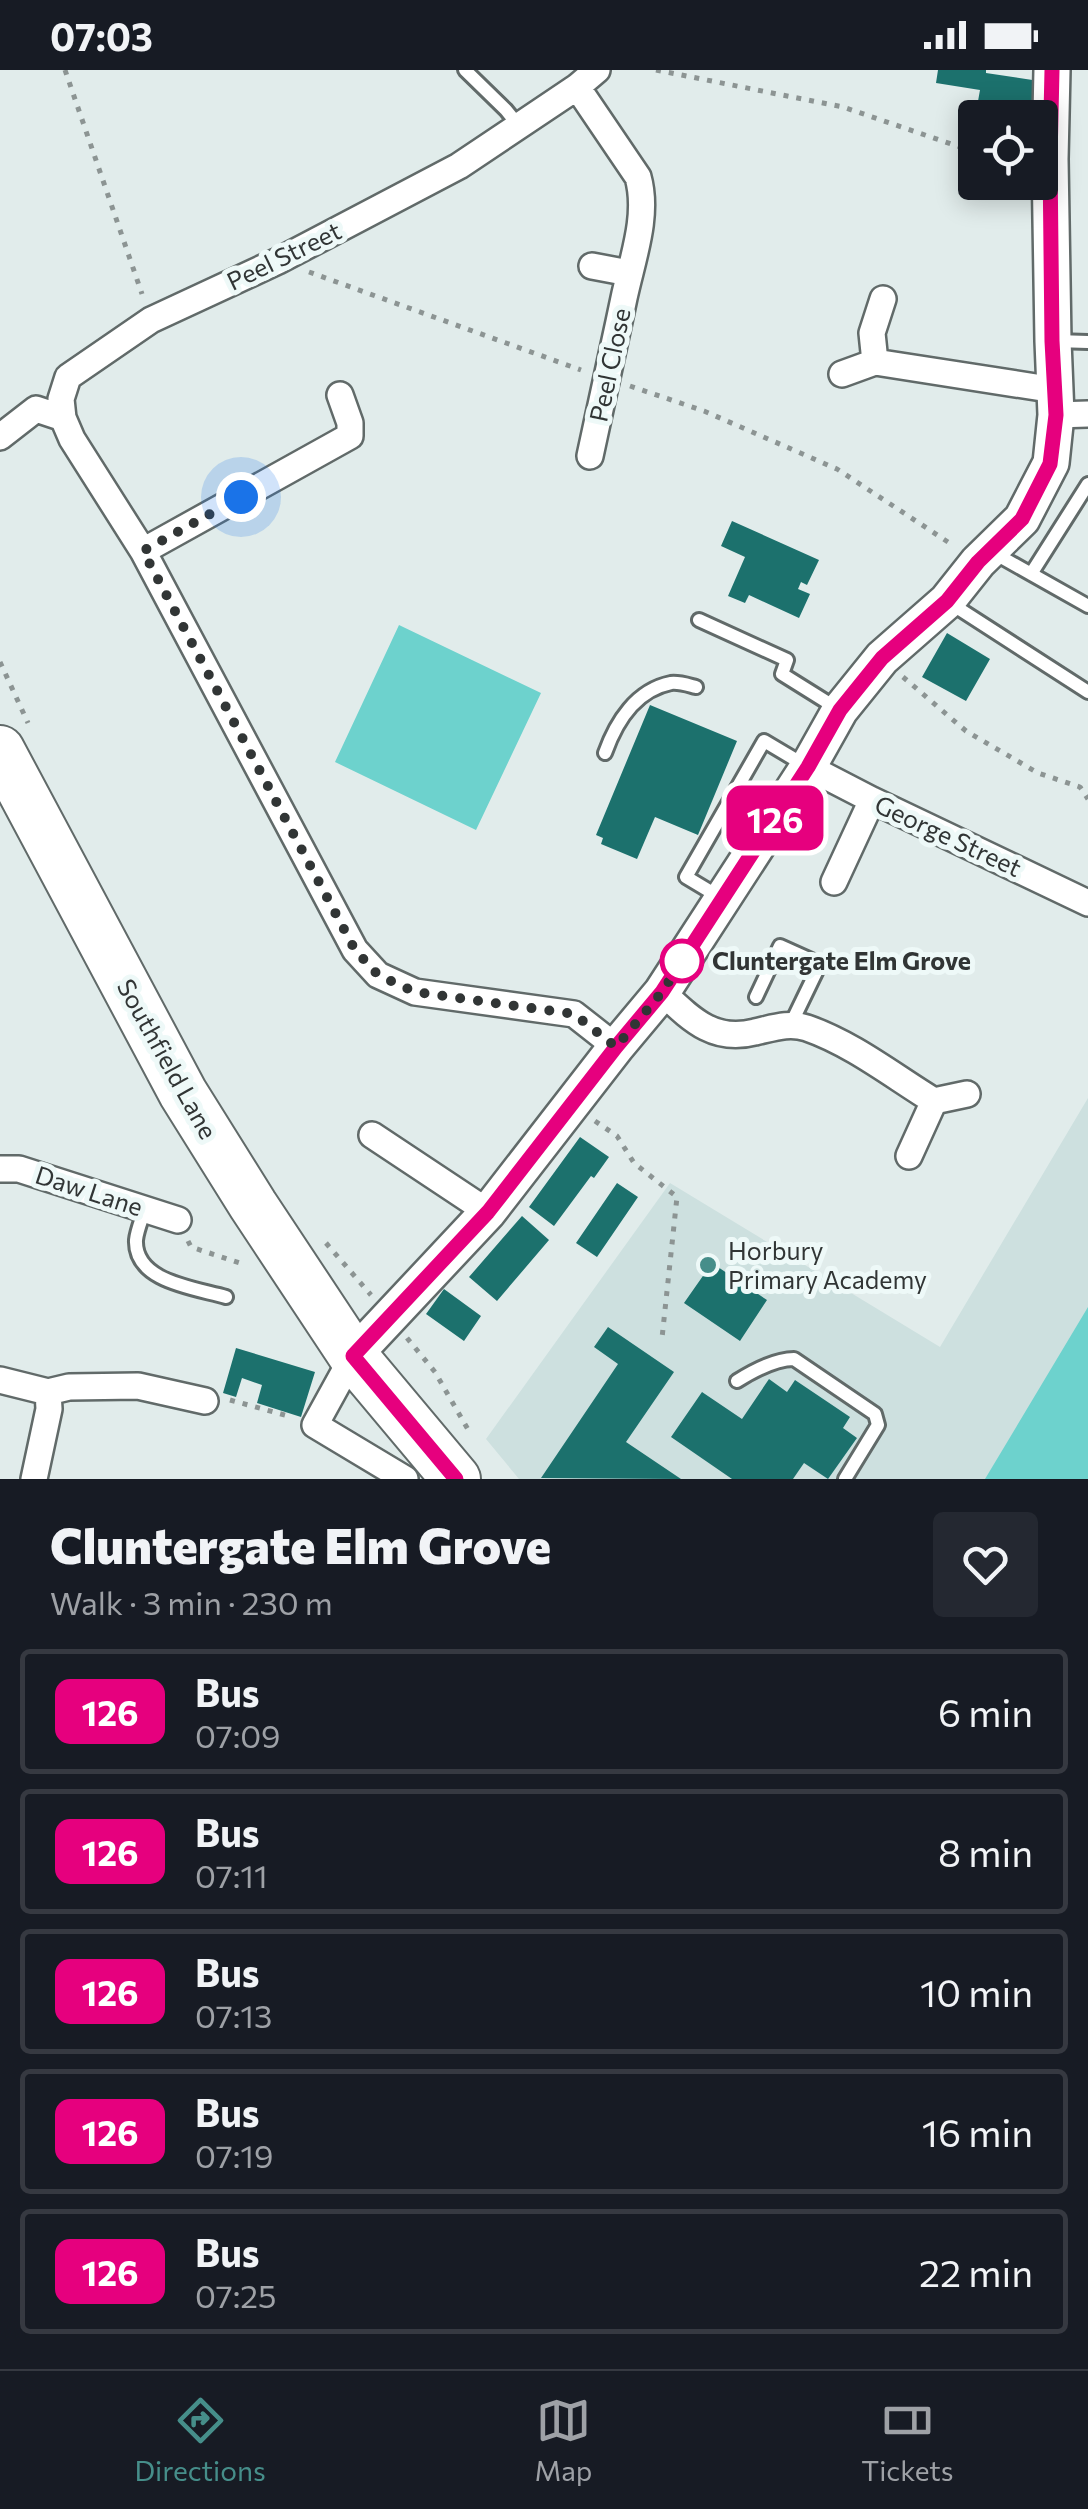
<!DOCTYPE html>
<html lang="en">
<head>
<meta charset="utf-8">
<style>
  :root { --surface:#171b24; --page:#242831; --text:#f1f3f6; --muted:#9ea1a6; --line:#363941; --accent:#468e8a }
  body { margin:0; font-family:Commissioner,sans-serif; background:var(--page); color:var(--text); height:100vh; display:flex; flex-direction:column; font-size:38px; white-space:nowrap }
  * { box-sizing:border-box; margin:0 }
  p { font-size:32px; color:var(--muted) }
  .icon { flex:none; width:55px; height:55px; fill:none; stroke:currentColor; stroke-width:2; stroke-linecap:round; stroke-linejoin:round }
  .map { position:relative; height:1409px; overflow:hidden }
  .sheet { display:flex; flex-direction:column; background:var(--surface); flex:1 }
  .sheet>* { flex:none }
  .badge { padding:0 20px; border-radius:15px; font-size:35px; line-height:65px }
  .tools { position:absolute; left:958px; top:30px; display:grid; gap:20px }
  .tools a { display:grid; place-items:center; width:100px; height:100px; border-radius:10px; background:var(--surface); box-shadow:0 5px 25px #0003; font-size:50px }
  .you { position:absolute; width:50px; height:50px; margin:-25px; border:8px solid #fff; border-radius:50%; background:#1a73e8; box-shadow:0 0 0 15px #1a73e833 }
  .map>.badge { position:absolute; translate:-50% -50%; box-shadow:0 0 0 5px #fff }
  .round { display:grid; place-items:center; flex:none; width:105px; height:105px; border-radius:10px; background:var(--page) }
  .headline { display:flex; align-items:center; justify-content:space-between; height:170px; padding:0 50px }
  h1 { font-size:48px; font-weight:800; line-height:75px }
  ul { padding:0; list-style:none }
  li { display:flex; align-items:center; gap:30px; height:125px; margin:0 20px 15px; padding:0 30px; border:5px solid var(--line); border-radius:10px }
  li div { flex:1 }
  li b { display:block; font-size:38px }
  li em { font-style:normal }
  li .badge { min-width:110px; font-weight:700; text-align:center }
  .status { display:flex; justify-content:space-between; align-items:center; height:70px; padding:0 50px; background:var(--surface); direction:ltr }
  .status svg { height:28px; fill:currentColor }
  .menu { display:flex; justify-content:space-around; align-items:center; height:140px; border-top:2px solid var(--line); background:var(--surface); font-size:28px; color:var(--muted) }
  .menu a { display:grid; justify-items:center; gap:5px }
  .menu .on { color:var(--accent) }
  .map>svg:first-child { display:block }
</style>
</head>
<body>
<div class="status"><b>07:03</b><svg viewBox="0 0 49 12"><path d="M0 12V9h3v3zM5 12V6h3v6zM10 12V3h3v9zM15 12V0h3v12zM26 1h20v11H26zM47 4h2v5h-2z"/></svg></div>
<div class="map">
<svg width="1088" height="1409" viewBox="0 0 1088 1409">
  <rect width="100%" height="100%" fill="#e1eceb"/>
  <path fill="#cde0df" d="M 1088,1028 L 1088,1409 L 519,1409 L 486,1369 L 670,1113 L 940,1277 Z"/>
  <path fill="#6dd2cd" d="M 399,555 L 541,623 L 476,760 L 335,692 Z
    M 1088,1237 L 1088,1409 L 985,1409 Z"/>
  <path fill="#1c716d" d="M 938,0 L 986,0 L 986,3 L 1039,11 L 1033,48 L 975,48 L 980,20 L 936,13 Z
    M 732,451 L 819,490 L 807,515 L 801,512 L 798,519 L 810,524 L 799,548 L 749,525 L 745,533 L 728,526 L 745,487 L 721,476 Z
    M 947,563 L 990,589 L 966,631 L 922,607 Z
    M 650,635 L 737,671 L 698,765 L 655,747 L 637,789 L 601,774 L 603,768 L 596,765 Z
    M 580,1067 L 609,1087 L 594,1108 L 591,1106 L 554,1156 L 529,1137 Z
    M 617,1113 L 638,1127 L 597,1187 L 576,1173 Z
    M 522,1146 L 549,1170 L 497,1231 L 469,1207 Z
    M 712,1193 L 767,1230 L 740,1271 L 684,1233 Z
    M 444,1219 L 481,1246 L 464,1271 L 426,1244 Z
    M 608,1257 L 674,1302 L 626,1372 L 681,1409 L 541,1408 L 618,1294 L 594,1277 Z
    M 236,1278 L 315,1302 L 301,1347 L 257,1333 L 262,1315 L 242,1308 L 236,1327 L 223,1323 Z
    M 769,1309 L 787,1322 L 795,1310 L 850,1347 L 843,1358 L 857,1368 L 828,1409 L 804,1393 L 793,1409 L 732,1409 L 671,1367 L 702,1322 L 742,1349 Z"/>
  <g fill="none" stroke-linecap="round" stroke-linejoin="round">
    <g stroke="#616a69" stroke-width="18">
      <path id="lane" d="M 465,0 L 506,40 L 519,56
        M 1056,271 L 1088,272
        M 994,483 L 1088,536
        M 1031,504 L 1088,414
        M 947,531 L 1088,622
        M 699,550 L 787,590 L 782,604 L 838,639
        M 605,683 C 616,652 636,620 671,613 C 679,612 688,615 696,617
        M 721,828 L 686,807 L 764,671 L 806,696
        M 756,927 L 780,876 L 820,894 L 790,956
        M 145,1139 C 142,1149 137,1160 136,1170 C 134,1212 195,1218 226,1227
        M 737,1311 C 753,1301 775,1289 794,1289 L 875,1344 L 878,1355 L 845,1409"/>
    </g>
    <g stroke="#616a69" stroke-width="30">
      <path id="street" d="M 597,0 L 577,17 L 459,96 L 278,191 L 151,250 L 68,307 L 61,329 L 63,348 L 72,369 L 143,481 L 355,880 L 378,905 L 415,922 L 574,944 L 616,977
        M 577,17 L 638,107 C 649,146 632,190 624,228 C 613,281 601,334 590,386
        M 592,196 L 629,203
        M 883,229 L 872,263 L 875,292 L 1055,320
        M 842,304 L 875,292
        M 1056,345 L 1088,344
        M 0,367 L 36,339 L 63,348
        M 143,481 L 350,366 L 350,353 L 340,325
        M 808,697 L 872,730 L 1088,833
        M 834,812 L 872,730
        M 662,922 C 690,948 713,973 755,962 C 773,958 789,952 807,958 C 853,974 893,1006 934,1031
        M 372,1065 L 488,1142
        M 909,1086 L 934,1031 L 967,1024
        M 0,1099 L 19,1099 L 178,1150
        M 353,1286 L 315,1355 L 405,1409
        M 0,1310 L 48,1322 L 49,1339 L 34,1409
        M 48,1322 L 69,1317 L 138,1316 L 205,1331"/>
    </g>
    <g stroke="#616a69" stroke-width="40">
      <path id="secondary" d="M 353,1286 L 488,1142 L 616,977 L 662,922 L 808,697 L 840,640 L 882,588 L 947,531 L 978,492 L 1022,449 L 1051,393 L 1056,345 L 1053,271 L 1050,89 L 1052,0"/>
    </g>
    <g stroke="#616a69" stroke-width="52">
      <path id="highway" d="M 0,680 L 183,1023 L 253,1135 L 353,1286 L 456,1409"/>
    </g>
    <path stroke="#8c9493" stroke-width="5" stroke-dasharray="5 8" stroke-linecap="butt" d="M 65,0 L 142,224
      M 656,0 L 843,37 L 963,78 L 975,79
      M 309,202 L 581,300
      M 630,316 L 704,341 L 837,399 L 954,476
      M 0,592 L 28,653
      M 903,607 L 966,661 L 1038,703 L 1080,717 L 1088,729
      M 595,1051 L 617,1066 L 634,1093 L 677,1127 L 662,1268
      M 188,1171 L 191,1177 L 246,1195
      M 326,1173 L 371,1225
      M 407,1268 L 435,1302 L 470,1363
      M 230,1330 L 292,1347"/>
    <use href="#lane" stroke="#fff" stroke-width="12"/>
    <use href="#street" stroke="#fff" stroke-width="25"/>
    <use href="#secondary" stroke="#fff" stroke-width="35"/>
    <use href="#highway" stroke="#fff" stroke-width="48"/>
  </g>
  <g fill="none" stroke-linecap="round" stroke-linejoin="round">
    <g stroke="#fff" stroke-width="22">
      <path id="line" d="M 456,1409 L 353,1286 L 488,1142 L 616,977 L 662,922 L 808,697 L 840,640 L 882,588 L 947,531 L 978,492 L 1022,449 L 1050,394 L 1056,345 L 1052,271 L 1050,89 L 1052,0"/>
    </g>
    <use href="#line" stroke="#e6007e" stroke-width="15"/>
    <path stroke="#313535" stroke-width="10" stroke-dasharray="0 18" d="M 241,427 L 143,481 L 355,880 L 378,905 L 415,922 L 574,944 L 616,977 L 662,922 L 682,891"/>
  </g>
  <circle fill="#fff" stroke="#e6007e" stroke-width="5" cx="682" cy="891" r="20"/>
  <circle fill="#468e8a" stroke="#eef9f8" stroke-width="4" cx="708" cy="1195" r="10"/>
  <g text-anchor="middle" stroke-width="10" stroke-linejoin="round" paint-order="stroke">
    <g font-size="25" fill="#313535" stroke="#eef9f8">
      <text transform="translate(284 186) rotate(-26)" y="9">Peel Street</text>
      <text transform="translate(610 295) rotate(-78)" y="9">Peel Close</text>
      <text transform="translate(948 766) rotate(25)" y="9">George Street</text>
      <text transform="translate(167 989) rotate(61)" y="9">Southfield Lane</text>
      <text transform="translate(89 1121) rotate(18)" y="9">Daw Lane</text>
    </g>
    <g font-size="25" font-weight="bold" fill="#313535" stroke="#eef9f8" text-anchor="start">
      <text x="712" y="900">Cluntergate Elm Grove</text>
    </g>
    <g font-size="25" fill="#313535" stroke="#eef9f8" text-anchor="start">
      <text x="728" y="1190">Horbury<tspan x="728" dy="29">Primary Academy</tspan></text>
    </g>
  </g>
</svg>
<div class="tools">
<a><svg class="icon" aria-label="locate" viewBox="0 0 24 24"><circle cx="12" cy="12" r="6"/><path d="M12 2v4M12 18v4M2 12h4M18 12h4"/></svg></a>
</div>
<div class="you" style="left:241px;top:427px"></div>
<b class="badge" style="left:775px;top:748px;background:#e6007e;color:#fff">126</b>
</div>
<section class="sheet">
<div class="headline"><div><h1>Cluntergate Elm Grove</h1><p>Walk · 3 min · 230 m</p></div><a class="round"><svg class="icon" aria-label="heart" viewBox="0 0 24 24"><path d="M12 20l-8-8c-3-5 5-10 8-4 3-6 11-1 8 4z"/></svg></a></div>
<ul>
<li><span class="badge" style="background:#e6007e;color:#fff">126</span><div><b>Bus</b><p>07:09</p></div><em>6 min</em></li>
<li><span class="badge" style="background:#e6007e;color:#fff">126</span><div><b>Bus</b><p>07:11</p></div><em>8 min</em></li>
<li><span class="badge" style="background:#e6007e;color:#fff">126</span><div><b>Bus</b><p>07:13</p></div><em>10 min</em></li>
<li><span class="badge" style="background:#e6007e;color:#fff">126</span><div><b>Bus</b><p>07:19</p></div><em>16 min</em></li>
<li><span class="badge" style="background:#e6007e;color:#fff">126</span><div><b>Bus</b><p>07:25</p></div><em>22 min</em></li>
</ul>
</section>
<nav class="menu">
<a class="on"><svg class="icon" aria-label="directions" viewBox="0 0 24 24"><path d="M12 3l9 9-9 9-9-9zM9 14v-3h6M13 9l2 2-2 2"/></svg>Directions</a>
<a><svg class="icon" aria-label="map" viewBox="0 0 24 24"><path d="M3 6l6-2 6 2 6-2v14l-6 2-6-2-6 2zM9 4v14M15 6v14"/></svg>Map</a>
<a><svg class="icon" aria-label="tickets" viewBox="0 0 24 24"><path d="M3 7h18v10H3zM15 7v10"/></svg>Tickets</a>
</nav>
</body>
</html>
